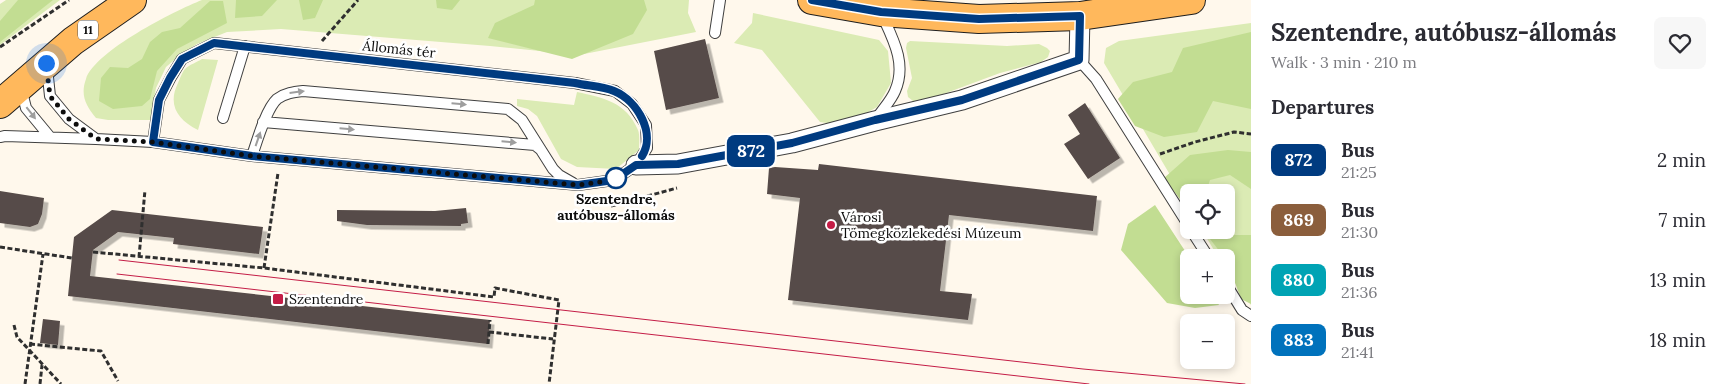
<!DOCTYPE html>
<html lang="en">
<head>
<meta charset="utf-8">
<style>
  :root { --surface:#fff; --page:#f7f7f7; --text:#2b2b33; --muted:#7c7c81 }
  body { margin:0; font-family:Lora,serif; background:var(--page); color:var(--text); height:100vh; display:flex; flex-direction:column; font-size:19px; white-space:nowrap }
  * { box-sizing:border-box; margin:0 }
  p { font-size:16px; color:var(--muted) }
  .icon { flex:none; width:28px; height:28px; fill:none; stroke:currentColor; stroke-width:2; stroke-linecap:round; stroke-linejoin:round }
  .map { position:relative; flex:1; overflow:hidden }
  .side { display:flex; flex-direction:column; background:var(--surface); width:475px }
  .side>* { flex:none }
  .badge { padding:0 10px; border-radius:8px; font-size:18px; line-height:32px }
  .controls { position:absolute; left:1180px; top:184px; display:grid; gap:10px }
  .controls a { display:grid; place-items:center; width:55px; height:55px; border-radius:8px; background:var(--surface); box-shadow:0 2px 8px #0003; font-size:25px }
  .you { position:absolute; width:25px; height:25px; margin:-12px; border:4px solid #fff; border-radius:50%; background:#1a73e8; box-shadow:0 0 0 8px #1a73e833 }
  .map>.badge { position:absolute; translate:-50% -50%; box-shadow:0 0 0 2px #fff }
  h2 { padding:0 20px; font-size:19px; line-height:45px }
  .round { display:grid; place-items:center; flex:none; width:52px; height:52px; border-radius:8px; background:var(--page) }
  .headline { display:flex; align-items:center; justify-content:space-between; height:85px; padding:0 20px }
  h1 { font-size:24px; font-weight:700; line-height:38px }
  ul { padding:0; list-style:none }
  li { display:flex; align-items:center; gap:15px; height:60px; padding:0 20px }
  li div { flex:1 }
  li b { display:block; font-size:19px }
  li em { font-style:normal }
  li .badge { min-width:55px; font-weight:700; text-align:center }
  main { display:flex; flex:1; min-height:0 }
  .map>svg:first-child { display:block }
</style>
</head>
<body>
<main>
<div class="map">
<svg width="1251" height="384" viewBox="0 0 1251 384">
  <defs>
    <filter id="shadow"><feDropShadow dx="4.5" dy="4.5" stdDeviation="0" flood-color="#0004"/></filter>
  </defs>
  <rect width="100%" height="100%" fill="#fff8ec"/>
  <path fill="#dbebb4" d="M 6,0 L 60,0 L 0,45 L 0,4 Z
    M 202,0 L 689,0 L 688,13 L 696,32 L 579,55 L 490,46 L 281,29 L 227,32 L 197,44 L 179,56 L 166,67 L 156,88 L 150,120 L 108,120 L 96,118 C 86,106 80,95 86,79 C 95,51 174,11 202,0 Z
    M 753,13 L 879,40 L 888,51 L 891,83 L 877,107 L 851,122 L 834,124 L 820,122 L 762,50 L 734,43 L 752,23 Z
    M 1251,23 L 1251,305 L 1226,270 L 1226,258 L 1218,257 L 1202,230 L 1226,230 L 1226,192 L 1189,192 L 1189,207 L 1104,63 L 1106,48 L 1119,41 Z
    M 910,41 L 1007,46 L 1039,44 L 1047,48 L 1050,51 L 1048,57 L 1041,62 L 1000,73 L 922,102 L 913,101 L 908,97 L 907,91 L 912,78 L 906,48 L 907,43 Z
    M 202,59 L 218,60 L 198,130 C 178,120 167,105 178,83 C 180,79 182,72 185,69 C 189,65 197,62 202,59 Z
    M 577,92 C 604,98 626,102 638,130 C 640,135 639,144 639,150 L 616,169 L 577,167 L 561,159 L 537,116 L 528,109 L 517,106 L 517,99 L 574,105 Z"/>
  <path fill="#c2dd92" d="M 18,0 L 53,0 L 0,42 L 0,21 Z
    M 236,0 L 277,0 L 262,16 L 235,18 Z
    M 299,0 L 323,0 L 315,18 L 303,20 Z
    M 436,0 L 460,0 L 452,10 L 437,8 Z
    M 535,0 L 644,0 L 647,10 L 633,34 L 572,59 L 488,38 L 495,23 L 534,5 Z
    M 210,1 L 223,1 L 227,23 L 177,49 L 157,71 L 150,99 L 142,106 L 113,109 L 99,101 L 101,78 L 110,67 L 128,68 L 142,59 L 150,42 L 162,32 L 180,28 Z
    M 1251,32 L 1251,109 L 1213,101 L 1197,132 L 1164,137 L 1135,126 L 1118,99 L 1133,82 L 1172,72 L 1183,48 Z
    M 1228,150 L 1251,152 L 1251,189 L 1230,175 L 1210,180 L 1206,192 L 1189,192 L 1189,211 L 1164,178 L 1190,155 Z
    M 1155,205 L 1189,257 L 1189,295 L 1213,295 L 1219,305 L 1195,308 L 1167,303 L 1121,250 L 1128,224 Z
    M 1226,228 L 1231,235 L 1251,235 L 1251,304 L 1241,299 L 1226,258 L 1224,257 L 1203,230 L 1226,230 Z"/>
  <path fill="#564b48" filter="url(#shadow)" d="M 705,39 L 719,98 L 666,110 L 654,51 Z
    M 1085,103 L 1120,158 L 1088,179 L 1064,144 L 1080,134 L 1068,115 Z
    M 819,164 L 1097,196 L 1093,231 L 949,215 L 940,291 L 972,294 L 968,320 L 788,300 L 800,198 L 767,194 L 769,168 L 775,167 L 818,170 Z
    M 0,191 L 44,198 L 42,214 L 38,224 L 30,227 L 0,223 Z
    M 466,208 L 468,223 L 461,224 L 461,226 L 367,225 L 337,221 L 337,210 L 435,211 Z
    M 112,210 L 263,227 L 259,254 L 173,244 L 174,238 L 118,232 L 93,250 L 90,276 L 490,320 L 488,344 L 68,296 L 74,237 Z
    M 43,319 L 60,321 L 58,345 L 40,343 Z"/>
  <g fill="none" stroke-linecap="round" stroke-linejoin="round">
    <g stroke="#404040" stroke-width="12">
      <path id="lane" d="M 715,33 L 720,0
        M 1079,60 L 1096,79 L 1189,226
        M 47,68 L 50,96 L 69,119 L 96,139
        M 21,88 L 26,108 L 50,137
        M 223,118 L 245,46
        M 875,121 C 881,111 891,101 895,91 C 907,64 893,39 882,15
        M 263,122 L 535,145 L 540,149
        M 0,137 L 5,136 L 96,139 L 153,142 L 252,156 L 578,185 L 614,180 L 636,165 L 647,148 L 646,125 L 632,104 L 615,91 L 575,83 L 214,43 L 182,59 L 171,77 L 159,100 L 153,142
        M 252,156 C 257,141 266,109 277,99 C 285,93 294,92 303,91 L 508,109 L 522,120 L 553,169 L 559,175 L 573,183
        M 1191,230 L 1209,258
        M 1226,284 L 1242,310 L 1251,316"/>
    </g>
    <g stroke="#404040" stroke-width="21">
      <path id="street" d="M 636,165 L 678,164 L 792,143 L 875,121 L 962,100 L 1079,60 L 1080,16"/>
    </g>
    <g stroke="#1e1e1e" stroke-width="30">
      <path id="primary" d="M 812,0 L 881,12 L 979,19 L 1080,16 L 1191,0
        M 0,104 L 73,41 L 132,0"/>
    </g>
    <path stroke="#2f2f2f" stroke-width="3" stroke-dasharray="5 2.5" stroke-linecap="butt" d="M 322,41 L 358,0
      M 0,47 L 69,0
      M 1160,154 L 1195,142 L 1234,132 L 1251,134
      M 611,206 L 677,188
      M 0,247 L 72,258
      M 93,252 L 264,268 L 494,297 L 495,288 L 559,300 L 549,384
      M 139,257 L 145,190
      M 264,268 L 278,173
      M 14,325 L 17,337 L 61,384
      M 489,332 L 553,339
      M 30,344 L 101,351 L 118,381
      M 488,344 L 490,320
      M 25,384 L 43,254
      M 40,384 L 42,365"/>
    <use href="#lane" stroke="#fff" stroke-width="10"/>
    <use href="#street" stroke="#fff" stroke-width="19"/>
    <use href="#primary" stroke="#ffb85c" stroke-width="28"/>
    <path stroke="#c41d46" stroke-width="1" d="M 119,260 L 1083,369 L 1245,384
      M 117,274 L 1089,384"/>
  </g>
  <defs><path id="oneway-solid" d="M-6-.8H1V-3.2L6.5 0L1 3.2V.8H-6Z" transform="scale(1.25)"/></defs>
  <g fill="#9e9e9e">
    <use href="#oneway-solid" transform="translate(297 92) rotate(-7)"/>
    <use href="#oneway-solid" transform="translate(459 104) rotate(5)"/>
    <use href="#oneway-solid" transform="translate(31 113) rotate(52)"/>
    <use href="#oneway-solid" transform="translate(347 129) rotate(5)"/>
    <use href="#oneway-solid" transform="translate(258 139) rotate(-71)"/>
    <use href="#oneway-solid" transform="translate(509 142) rotate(5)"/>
  </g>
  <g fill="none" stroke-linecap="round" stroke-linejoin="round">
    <g stroke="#fff" stroke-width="11">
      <path id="line" d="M 642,156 C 656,134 638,101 614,91 C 603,86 588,86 575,83 L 214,43 L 182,59 L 170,78 L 159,100 L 153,142 L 252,156 L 578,185 L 614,180 L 636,165 L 678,164 L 792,143 L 875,120 L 962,100 L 1079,60 L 1080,16 L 979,19 L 881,12 L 812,0"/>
    </g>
    <use href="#line" stroke="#003b80" stroke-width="8"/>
    <path stroke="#0d0d0d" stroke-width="5" stroke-dasharray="0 9" d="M 46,63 L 50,96 L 69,119 L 96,139 L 153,142 L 252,156 L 578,185 L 614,180 L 616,178"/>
  </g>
  <circle fill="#fff" stroke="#003b80" stroke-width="2.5" cx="616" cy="178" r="10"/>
  <g fill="#c41d46" stroke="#fff" stroke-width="2">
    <circle cx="831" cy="225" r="5"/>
    <rect x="272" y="293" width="12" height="12" rx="2.5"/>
  </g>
  <g text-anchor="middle" stroke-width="5" stroke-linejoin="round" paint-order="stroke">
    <rect fill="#fff" stroke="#565656" stroke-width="1" x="78" y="20.5" width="20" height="19" rx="4"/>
    <g font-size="12" font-weight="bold" fill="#0d0d0d">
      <text x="88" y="34">11</text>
    </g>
    <g font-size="14" fill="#0d0d0d" stroke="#fff">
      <text transform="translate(399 49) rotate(6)" y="5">Állomás tér</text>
    </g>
    <g font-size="14" font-weight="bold" fill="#0d0d0d" stroke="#fff">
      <text x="616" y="204">Szentendre,<tspan x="616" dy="16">autóbusz-állomás</tspan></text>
    </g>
    <g font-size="14" fill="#0d0d0d" stroke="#fff" text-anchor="start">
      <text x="841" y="222">Városi<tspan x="841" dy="16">Tömegközlekedési Múzeum</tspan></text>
      <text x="289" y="304">Szentendre</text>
    </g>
  </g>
</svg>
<div class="controls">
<a><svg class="icon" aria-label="locate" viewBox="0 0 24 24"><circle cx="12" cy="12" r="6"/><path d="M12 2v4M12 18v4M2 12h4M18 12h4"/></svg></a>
<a>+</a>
<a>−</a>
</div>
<div class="you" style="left:46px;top:63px"></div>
<b class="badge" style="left:751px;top:151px;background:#003b80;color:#fff">872</b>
</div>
<section class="side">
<div class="headline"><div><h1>Szentendre, autóbusz-állomás</h1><p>Walk · 3 min · 210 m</p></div><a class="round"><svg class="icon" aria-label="heart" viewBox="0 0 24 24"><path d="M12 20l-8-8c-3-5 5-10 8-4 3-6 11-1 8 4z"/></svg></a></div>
<h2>Departures</h2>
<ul>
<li><span class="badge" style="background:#003b80;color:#fff">872</span><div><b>Bus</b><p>21:25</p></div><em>2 min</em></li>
<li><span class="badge" style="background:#8b5e3c;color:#fff">869</span><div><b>Bus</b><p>21:30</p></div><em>7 min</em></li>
<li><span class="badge" style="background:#00a3b4;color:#fff">880</span><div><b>Bus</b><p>21:36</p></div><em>13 min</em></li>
<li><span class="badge" style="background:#0072bc;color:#fff">883</span><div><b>Bus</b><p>21:41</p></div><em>18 min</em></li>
</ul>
</section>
</main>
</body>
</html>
